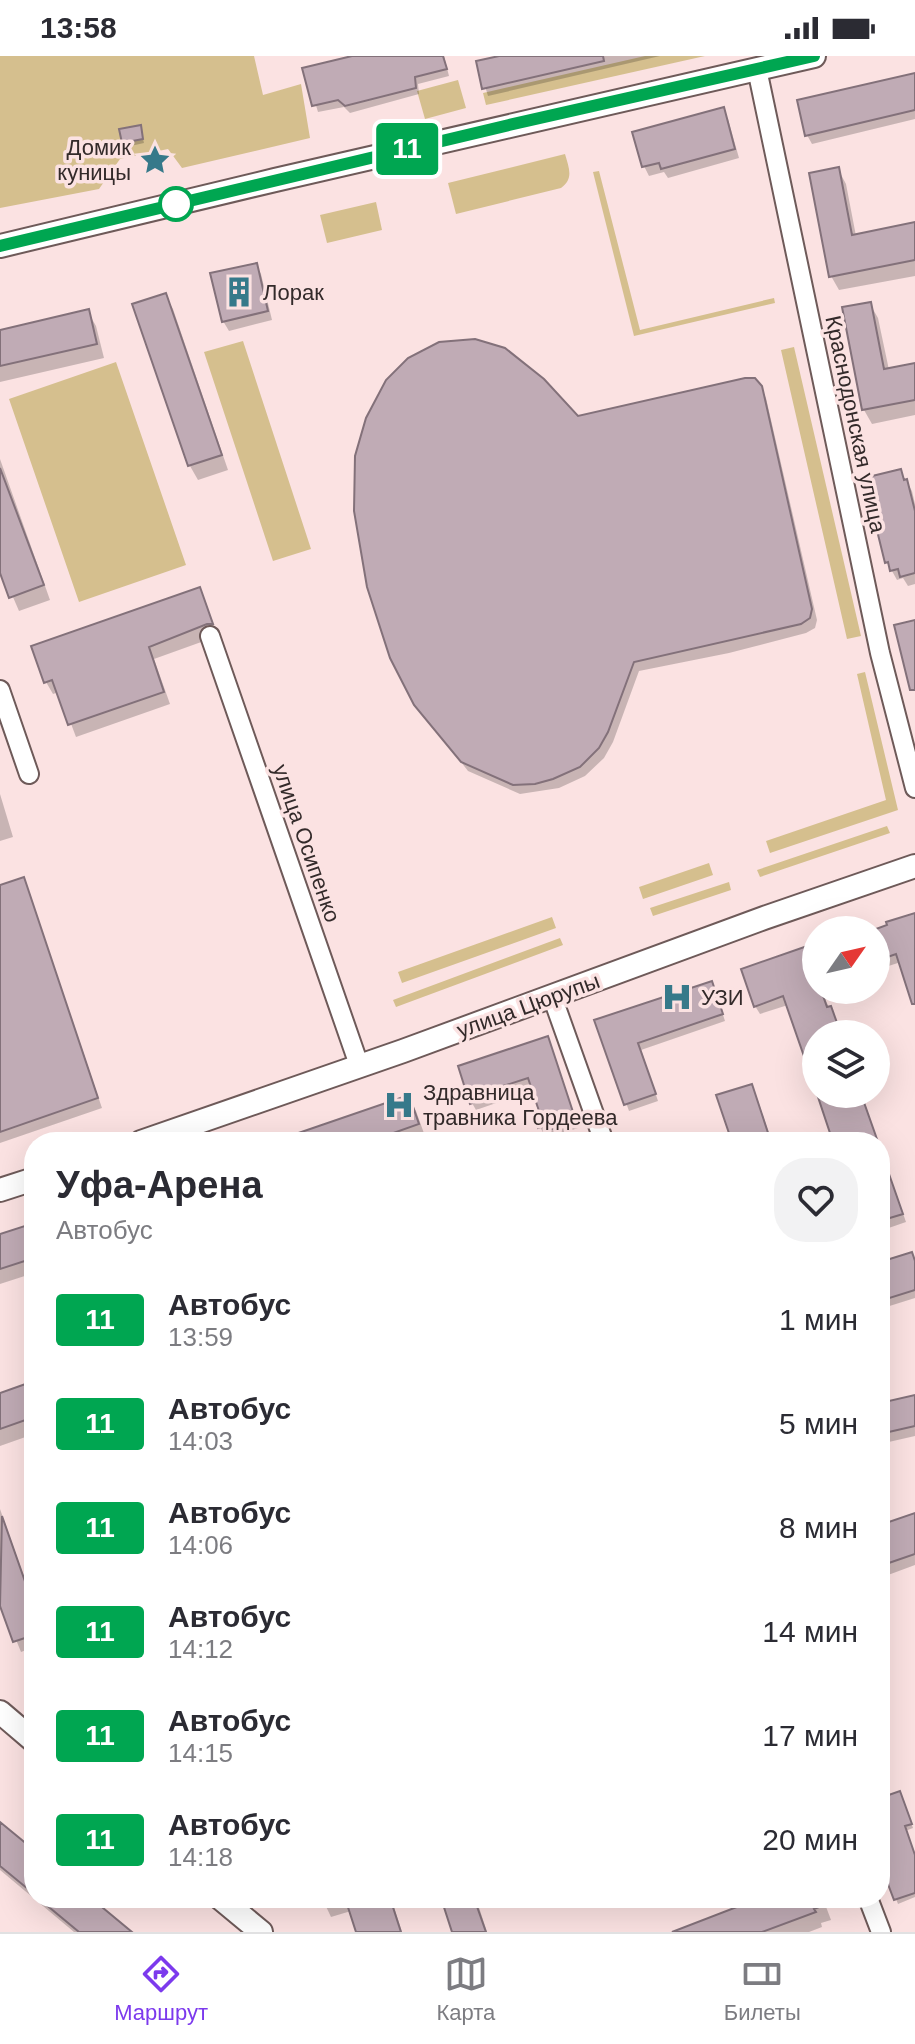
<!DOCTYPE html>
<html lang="ru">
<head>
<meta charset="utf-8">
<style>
  :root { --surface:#fff; --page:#f2f2f3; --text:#2b2b33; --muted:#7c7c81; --line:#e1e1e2; --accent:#7c3aed }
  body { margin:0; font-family:Arial,sans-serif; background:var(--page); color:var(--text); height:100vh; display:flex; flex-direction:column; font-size:30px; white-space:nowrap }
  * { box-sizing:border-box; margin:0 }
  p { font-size:26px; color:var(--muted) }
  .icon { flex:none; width:44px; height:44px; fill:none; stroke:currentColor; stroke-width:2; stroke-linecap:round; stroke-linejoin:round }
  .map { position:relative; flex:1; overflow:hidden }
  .side { position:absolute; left:24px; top:1076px; width:866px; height:776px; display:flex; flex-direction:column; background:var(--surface); border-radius:32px; box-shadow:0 8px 32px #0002 }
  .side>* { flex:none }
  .badge { padding:0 16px; border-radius:6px; font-size:28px; line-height:52px }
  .needle { width:52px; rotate:56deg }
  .fabs { position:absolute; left:802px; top:860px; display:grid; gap:16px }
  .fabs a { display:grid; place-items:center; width:88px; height:88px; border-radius:50%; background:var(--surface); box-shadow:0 8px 32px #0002; font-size:40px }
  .map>.badge { position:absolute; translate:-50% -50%; box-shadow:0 0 0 4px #fff }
  .round { display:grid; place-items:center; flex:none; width:84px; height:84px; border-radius:32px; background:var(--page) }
  .headline { display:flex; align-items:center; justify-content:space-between; height:136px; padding:0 32px }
  h1 { font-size:38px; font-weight:700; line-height:60px }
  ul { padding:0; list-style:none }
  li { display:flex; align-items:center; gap:24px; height:104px; padding:0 32px }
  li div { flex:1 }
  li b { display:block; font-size:30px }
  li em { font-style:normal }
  li .badge { min-width:88px; font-weight:700; text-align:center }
  .status { display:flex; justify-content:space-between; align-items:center; height:56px; padding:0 40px; background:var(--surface); direction:ltr }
  .status svg { height:22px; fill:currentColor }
  .menu { display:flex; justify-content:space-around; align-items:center; height:112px; border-top:2px solid var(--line); background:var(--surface); font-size:22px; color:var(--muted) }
  .menu a { display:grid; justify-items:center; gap:4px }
  .menu .on { color:var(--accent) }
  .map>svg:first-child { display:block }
</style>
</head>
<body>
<div class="status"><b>13:58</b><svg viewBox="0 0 49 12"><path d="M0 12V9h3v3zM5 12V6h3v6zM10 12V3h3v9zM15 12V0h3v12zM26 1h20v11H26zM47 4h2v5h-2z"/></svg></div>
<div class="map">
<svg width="915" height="1876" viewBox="0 0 915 1876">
  <rect width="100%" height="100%" fill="#fbe2e2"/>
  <path fill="#d5bf8e" d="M 0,0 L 254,0 L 263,39 L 301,28 L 310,82 L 182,112 L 168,93 L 120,103 L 99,133 L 0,152 Z
    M 645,0 L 705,0 L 486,49 L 483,37 Z
    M 458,24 L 466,52 L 425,63 L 417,35 Z
    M 565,98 C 569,112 574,123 561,132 L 456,158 L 448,127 Z
    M 599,115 L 640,274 L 774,242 L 775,247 L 634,280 L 593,116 Z
    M 376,146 L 382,174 L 327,187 L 320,159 Z
    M 243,285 L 311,493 L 273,505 L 204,296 Z
    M 794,291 L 861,580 L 847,583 L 781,294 Z
    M 116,306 L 186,509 L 79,546 L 9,343 Z
    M 865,616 L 898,754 L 770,797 L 766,785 L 886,744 L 857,618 Z
    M 887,770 L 890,777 L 760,821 L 757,814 Z
    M 709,807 L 713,819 L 643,843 L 639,831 Z
    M 729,826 L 731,834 L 653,860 L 650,852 Z
    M 552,861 L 556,872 L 402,927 L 398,916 Z
    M 560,882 L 563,889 L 396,951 L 393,944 Z"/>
  <path fill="#0003" d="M 361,0 L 444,0 L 449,20 L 418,28 L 419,38 L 350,57 L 344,51 L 318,56 L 305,14 Z
    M 508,0 L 660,0 L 488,40 L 478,7 Z
    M 915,19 L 915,63 L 812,88 L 807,79 Z
    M 723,54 L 728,63 L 739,102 L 668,122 L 664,116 L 649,120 L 644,110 Z
    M 140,71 L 144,87 L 126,91 L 123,87 Z
    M 838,113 L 846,128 L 856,180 L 915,168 L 915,220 L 839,234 L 831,220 Z
    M 256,209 L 261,218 L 272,264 L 229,275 L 223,265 Z
    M 165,239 L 173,253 L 228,414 L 198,424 L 190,410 L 135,249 Z
    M 870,248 L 878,262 L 889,314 L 915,309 L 915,359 L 872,368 L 864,354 Z
    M 88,256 L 96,270 L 104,302 L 0,326 L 0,276 Z
    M 760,331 L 766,342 L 817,564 L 815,572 L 806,577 L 729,597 L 639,615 L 613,686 L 604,702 L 585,720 L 559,732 L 520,738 L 468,715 L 416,648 L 577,362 Z
    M 0,403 L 50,544 L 19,555 L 0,511 Z
    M 900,415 L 912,435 L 915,448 L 915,528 L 908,530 L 903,522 L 897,524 L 887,506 L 871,443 Z
    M 199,533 L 218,580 L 154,603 L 170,648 L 76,681 L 59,636 L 53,638 L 46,626 L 33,591 Z
    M 0,738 L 13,781 L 0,785 Z
    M 23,823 L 28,833 L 102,1052 L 0,1087 L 0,831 Z
    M 915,859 L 915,946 L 901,906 L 876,914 L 876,874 L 874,874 Z
    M 816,889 L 816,934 L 827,934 L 822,936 L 841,978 L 816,978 L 816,1029 L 788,949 L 760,958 L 755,950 Z
    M 715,934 L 725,965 L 641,994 L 658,1045 L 629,1055 L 597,966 Z
    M 551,990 L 578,1072 L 551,1081 L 548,1076 L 544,1078 L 540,1071 L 541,1057 L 532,1028 L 500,1039 L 502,1045 L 476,1054 L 472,1047 Z
    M 751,1030 L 756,1039 L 772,1086 L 734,1086 Z
    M 408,1041 L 416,1055 L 426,1083 L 416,1086 L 278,1086 Z
    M 880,1091 L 906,1166 L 880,1175 Z
    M 34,1170 L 34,1217 L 0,1228 L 0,1181 Z
    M 911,1198 L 915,1205 L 915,1242 L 880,1253 L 880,1208 Z
    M 34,1328 L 34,1378 L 0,1390 L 0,1340 Z
    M 915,1341 L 915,1380 L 880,1388 L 880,1349 Z
    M 0,1453 L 34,1549 L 34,1591 L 21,1596 L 0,1544 Z
    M 915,1459 L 915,1509 L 880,1522 L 880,1471 Z
    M 880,1709 L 886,1726 L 880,1728 Z
    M 902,1741 L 913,1772 L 905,1775 L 915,1801 L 915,1841 L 898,1848 L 880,1801 L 880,1744 Z
    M 0,1766 L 34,1795 L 34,1842 L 90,1842 L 130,1876 L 74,1876 L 0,1814 Z
    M 322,1842 L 391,1842 L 402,1876 L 358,1876 L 351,1855 L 331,1861 Z
    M 443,1842 L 476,1842 L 487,1876 L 454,1876 Z
    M 766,1842 L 828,1842 L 830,1846 L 825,1848 L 831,1864 L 821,1867 L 822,1871 L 809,1876 L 674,1876 Z"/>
  <path fill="#c0abb5" stroke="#83717a" stroke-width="2" d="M 352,0 L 443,0 L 447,13 L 415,21 L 416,32 L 345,50 L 338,44 L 312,50 L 302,12 Z
    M 499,0 L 603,0 L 604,5 L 482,33 L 476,5 Z
    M 915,17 L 915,54 L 805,80 L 797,44 Z
    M 724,51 L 735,93 L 661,113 L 659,107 L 642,111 L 632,76 Z
    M 141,69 L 143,83 L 122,87 L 119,73 Z
    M 839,111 L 852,179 L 915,166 L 915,204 L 829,221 L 809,117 Z
    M 257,207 L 268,255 L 222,266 L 210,217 Z
    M 166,237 L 222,399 L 188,410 L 132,248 Z
    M 871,246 L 884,313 L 915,307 L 915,344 L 862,354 L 842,251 Z
    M 89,253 L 97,288 L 0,310 L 0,274 Z
    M 475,283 L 505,292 L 544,323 L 578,360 L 745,322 L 755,322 L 762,330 L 812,553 L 810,562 L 801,568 L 634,606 L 608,676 L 599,692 L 580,711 L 553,723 L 535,728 L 513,729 L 461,706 L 414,649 L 390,602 L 367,531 L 354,455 L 355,400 L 366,362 L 386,324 L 408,302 L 439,286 Z
    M 0,412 L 44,529 L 9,542 L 0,517 Z
    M 901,413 L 904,424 L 907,423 L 915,455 L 915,517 L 900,521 L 898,513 L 890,515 L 888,506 L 885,507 L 869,442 L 873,441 L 868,421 Z
    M 200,531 L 213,568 L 207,568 L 149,591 L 164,636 L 68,669 L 52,624 L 44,627 L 31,590 Z
    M 915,564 L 915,634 L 910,634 L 894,569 Z
    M 24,821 L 98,1042 L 0,1076 L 0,829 Z
    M 915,857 L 915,948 L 912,948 L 896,898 L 876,905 L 876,873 L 887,869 L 886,866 Z
    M 816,887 L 816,934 L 821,934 L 827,951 L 831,950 L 841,978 L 816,978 L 816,1029 L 814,1029 L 783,940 L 754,951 L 741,913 Z
    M 712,925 L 723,958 L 638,987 L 656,1038 L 624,1049 L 594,964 Z
    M 548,980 L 576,1065 L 545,1075 L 543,1070 L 538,1072 L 533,1057 L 539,1055 L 528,1022 L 497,1032 L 499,1038 L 470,1048 L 458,1010 Z
    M 752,1028 L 771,1086 L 732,1086 L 716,1039 Z
    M 817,1038 L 861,1038 L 878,1086 L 833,1086 Z
    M 409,1039 L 419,1068 L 368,1086 L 278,1086 L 278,1084 Z
    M 882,1098 L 903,1158 L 880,1165 L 880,1099 Z
    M 34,1167 L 34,1202 L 0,1213 L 0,1178 Z
    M 912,1196 L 915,1205 L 915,1234 L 880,1245 L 880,1206 Z
    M 34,1325 L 34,1361 L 0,1373 L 0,1337 Z
    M 915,1339 L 915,1370 L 880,1378 L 880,1347 Z
    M 915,1457 L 915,1498 L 880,1510 L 880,1469 Z
    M 2,1460 L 34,1551 L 34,1579 L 13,1586 L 0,1550 Z
    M 900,1735 L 912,1768 L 905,1770 L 915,1799 L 915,1837 L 894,1844 L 880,1807 L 880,1742 Z
    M 0,1766 L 34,1794 L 34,1838 L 0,1810 Z
    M 38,1842 L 91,1842 L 132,1876 L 79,1876 Z
    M 345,1842 L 390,1842 L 401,1876 L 356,1876 Z
    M 441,1842 L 474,1842 L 486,1876 L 452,1876 Z
    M 760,1842 L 839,1843 L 814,1853 L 816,1856 L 762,1876 L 672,1876 Z"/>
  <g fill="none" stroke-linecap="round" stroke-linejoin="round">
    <g stroke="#6e5a59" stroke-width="22">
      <path id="minor" d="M 757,13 L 880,597 L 915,732
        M 210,580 L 359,1009
        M 0,634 L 29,718
        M 552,940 L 604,1086
        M 868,1842 L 881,1876"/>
    </g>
    <g stroke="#6e5a59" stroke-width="26">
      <path id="major" d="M 0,190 L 275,124 L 814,0
        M 141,1086 L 403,995 L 764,862 L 915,810
        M 0,1134 L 34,1123
        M 0,1656 L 34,1685
        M 220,1842 L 261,1876"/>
    </g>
    <use href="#minor" stroke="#fff" stroke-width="18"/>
    <use href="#major" stroke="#fff" stroke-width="22"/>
  </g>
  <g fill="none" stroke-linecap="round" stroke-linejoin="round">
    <g stroke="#fff" stroke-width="18">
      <path id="line" d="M 0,190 L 509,69 L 814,0"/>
    </g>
    <use href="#line" stroke="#00a651" stroke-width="12"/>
  </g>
  <defs>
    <g id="sight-bare" transform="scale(2.4)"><path d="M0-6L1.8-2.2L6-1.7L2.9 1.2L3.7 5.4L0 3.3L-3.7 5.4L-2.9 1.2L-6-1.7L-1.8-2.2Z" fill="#36798a" stroke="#fbe2e2" stroke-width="2.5" paint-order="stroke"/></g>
    <g id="building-bare" transform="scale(2.4)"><path d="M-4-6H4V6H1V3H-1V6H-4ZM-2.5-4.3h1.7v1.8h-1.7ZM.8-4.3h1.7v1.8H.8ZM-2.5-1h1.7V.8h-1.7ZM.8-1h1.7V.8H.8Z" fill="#36798a" stroke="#fbe2e2" stroke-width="2.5" paint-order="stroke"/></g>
    <g id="hospital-bare" transform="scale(2.4)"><path d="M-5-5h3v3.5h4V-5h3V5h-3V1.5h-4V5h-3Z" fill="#36798a" stroke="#fbe2e2" stroke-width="2.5" paint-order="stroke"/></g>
  </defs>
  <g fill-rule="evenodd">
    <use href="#sight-bare" x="155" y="104"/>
    <use href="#building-bare" x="239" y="236"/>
    <use href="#hospital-bare" x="677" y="941"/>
    <use href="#hospital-bare" x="399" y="1049"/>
  </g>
  <circle fill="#fff" stroke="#00a651" stroke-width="4" cx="176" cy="148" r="16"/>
  <g text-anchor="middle" stroke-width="7" stroke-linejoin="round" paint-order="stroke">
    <g font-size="22" fill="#332a2a" stroke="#fbe2e2" text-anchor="start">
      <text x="131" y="99" text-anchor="end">Домик<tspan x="131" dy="25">куницы</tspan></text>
      <text x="263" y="244">Лорак</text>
      <text x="701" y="949">УЗИ</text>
      <text x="423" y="1044">Здравница<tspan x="423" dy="25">травника Гордеева</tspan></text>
    </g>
    <g font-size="22" fill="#332a2a" stroke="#fbe2e2">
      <text transform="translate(856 368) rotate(78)" y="8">Краснодонская улица</text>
      <text transform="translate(307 787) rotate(71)" y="8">улица Осипенко</text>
      <text transform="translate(528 949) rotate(-20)" y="8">улица Цюрупы</text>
    </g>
  </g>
</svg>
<div class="fabs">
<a><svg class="needle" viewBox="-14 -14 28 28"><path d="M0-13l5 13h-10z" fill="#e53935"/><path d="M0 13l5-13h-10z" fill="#7c7c81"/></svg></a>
<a><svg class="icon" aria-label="layers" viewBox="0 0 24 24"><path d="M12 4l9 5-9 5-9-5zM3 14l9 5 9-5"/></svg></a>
</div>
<b class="badge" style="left:407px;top:93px;background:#00a651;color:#fff">11</b>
<section class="side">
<div class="headline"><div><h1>Уфа-Арена</h1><p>Автобус</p></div><a class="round"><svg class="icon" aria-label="heart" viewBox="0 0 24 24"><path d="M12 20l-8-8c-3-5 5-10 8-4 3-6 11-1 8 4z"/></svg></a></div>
<ul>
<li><span class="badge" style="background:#00a651;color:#fff">11</span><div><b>Автобус</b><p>13:59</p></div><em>1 мин</em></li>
<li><span class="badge" style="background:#00a651;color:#fff">11</span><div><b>Автобус</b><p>14:03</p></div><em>5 мин</em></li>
<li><span class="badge" style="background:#00a651;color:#fff">11</span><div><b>Автобус</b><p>14:06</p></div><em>8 мин</em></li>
<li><span class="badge" style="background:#00a651;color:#fff">11</span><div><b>Автобус</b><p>14:12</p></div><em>14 мин</em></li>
<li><span class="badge" style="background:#00a651;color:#fff">11</span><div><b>Автобус</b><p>14:15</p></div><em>17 мин</em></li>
<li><span class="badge" style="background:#00a651;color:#fff">11</span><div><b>Автобус</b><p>14:18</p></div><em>20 мин</em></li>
</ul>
</section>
</div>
<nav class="menu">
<a class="on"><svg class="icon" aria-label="directions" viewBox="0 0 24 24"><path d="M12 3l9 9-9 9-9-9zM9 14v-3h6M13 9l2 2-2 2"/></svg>Маршрут</a>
<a><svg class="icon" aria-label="map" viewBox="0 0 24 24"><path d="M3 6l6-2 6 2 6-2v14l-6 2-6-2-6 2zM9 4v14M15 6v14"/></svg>Карта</a>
<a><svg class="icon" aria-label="tickets" viewBox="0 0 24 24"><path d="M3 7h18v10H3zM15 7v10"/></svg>Билеты</a>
</nav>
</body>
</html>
